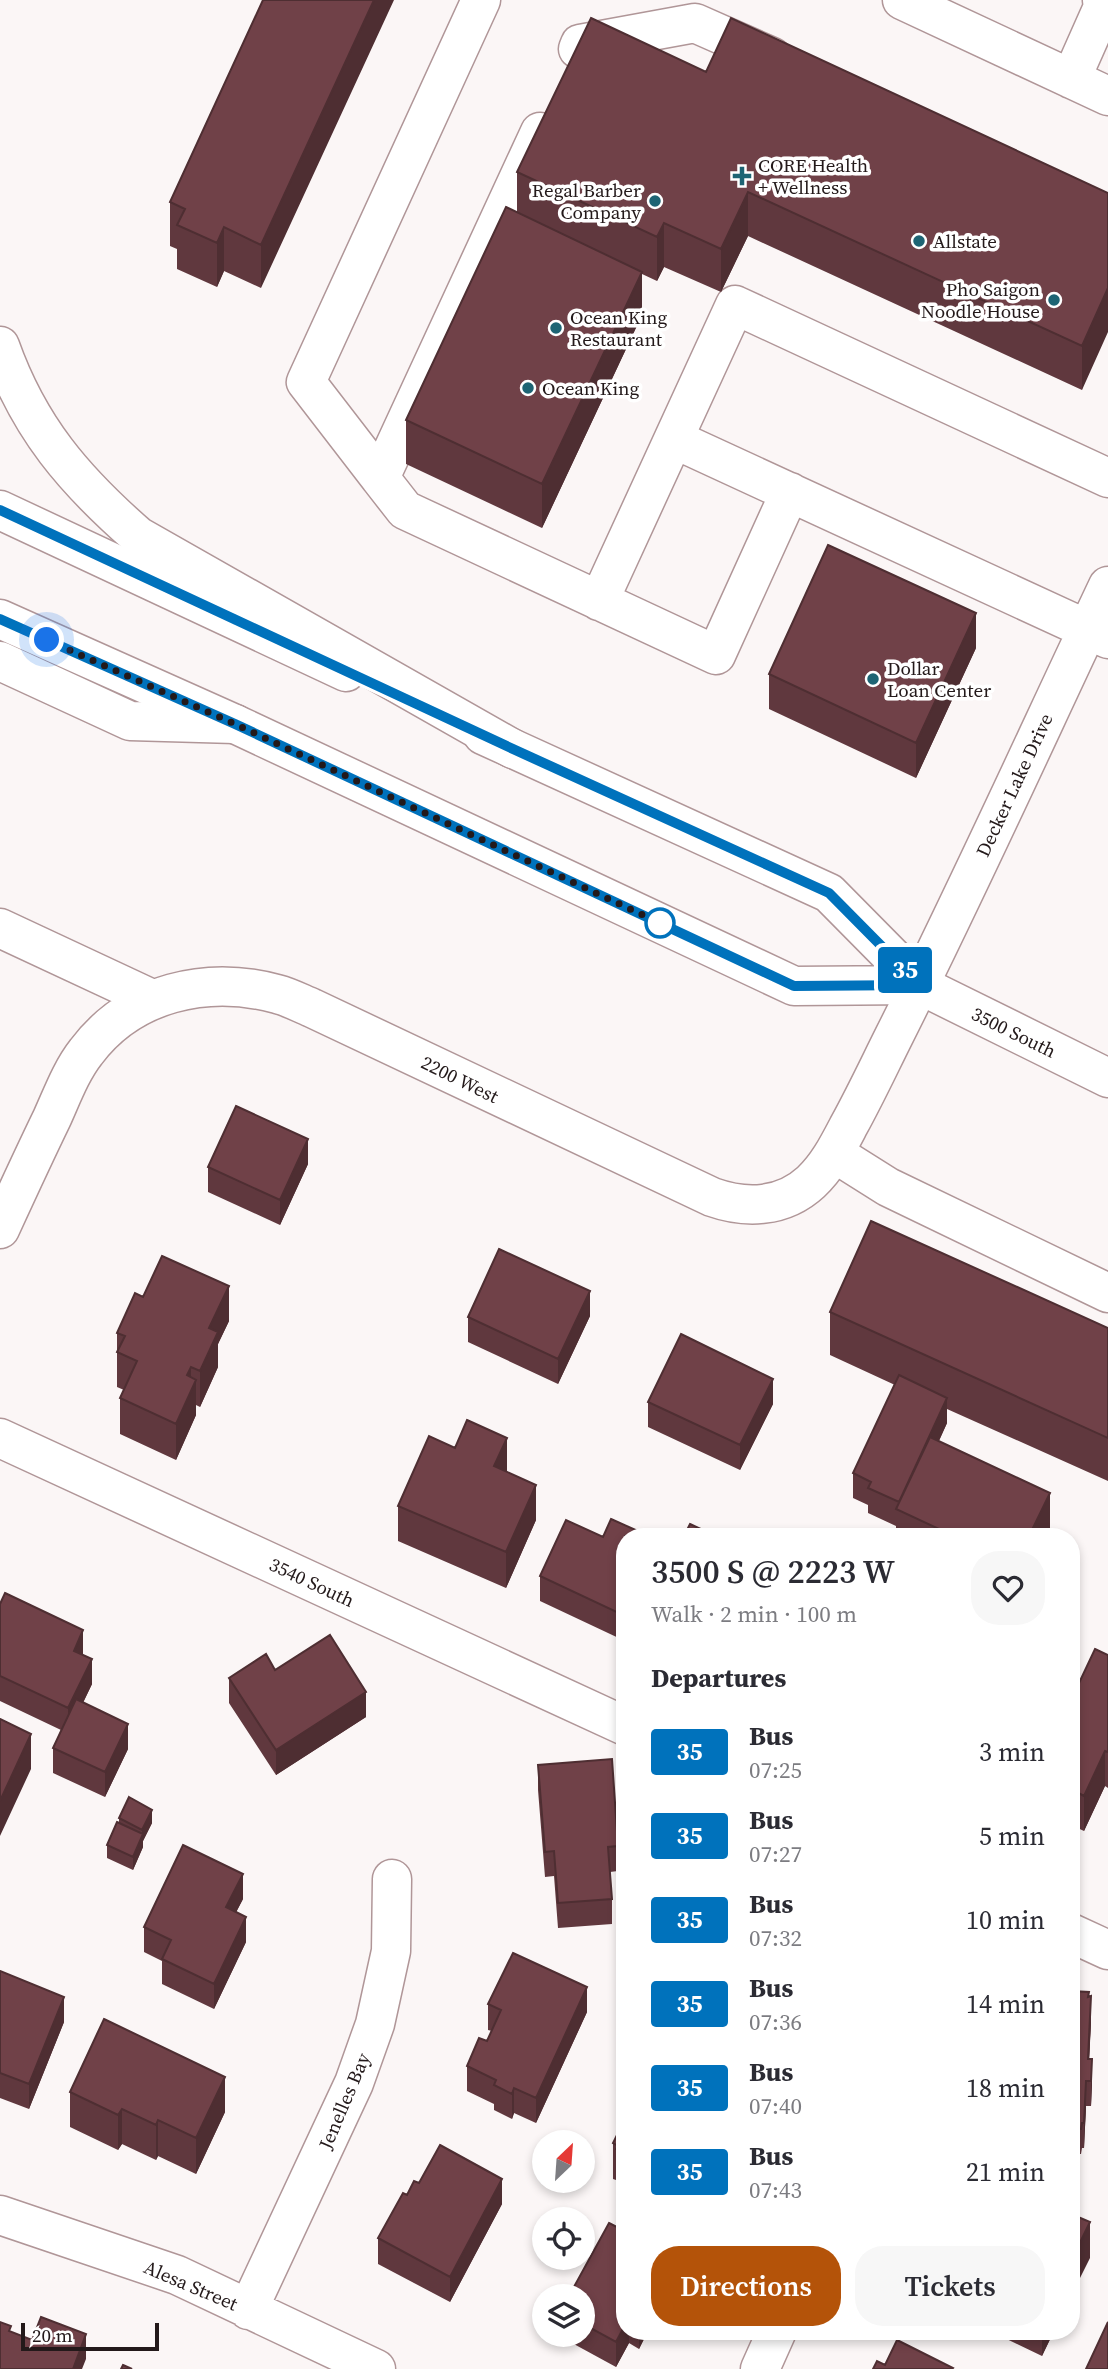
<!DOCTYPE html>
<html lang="en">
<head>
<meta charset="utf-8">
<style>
  :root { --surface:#fff; --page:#f7f7f7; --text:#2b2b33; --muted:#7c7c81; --accent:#b45309 }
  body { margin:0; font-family:"Source Serif 4",serif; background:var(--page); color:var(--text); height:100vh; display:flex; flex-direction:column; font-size:26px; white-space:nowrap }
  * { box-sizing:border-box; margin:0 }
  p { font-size:23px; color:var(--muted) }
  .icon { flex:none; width:38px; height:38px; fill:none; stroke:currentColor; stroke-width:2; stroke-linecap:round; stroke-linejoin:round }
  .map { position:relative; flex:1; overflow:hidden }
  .panel { position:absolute; left:616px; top:1528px; width:464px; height:812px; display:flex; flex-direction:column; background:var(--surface); border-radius:28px; box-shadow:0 4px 10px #0003 }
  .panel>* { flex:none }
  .badge { padding:0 14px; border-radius:5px; font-size:24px; line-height:46px }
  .needle { width:46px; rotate:25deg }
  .fabs { position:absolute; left:532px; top:2130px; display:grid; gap:14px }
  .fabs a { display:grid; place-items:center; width:63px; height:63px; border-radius:50%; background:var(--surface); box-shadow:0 4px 10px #0003; font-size:35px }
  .scale { position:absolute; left:21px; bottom:18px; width:138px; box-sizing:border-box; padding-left:7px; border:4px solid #23191a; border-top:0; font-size:19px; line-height:24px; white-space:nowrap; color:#23191a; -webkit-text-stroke:5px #fff; paint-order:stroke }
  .you { position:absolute; width:35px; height:35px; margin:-18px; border:5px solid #fff; border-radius:50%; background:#1a73e8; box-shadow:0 0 0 10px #1a73e833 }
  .map>.badge { position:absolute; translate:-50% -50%; box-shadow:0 0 0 4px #fff }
  h2 { padding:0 35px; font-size:26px; line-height:63px }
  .round { display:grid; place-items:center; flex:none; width:74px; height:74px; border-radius:28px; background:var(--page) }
  .head { display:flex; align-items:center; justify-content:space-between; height:119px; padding:0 35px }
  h1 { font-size:33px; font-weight:600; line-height:52px }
  .button { display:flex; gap:14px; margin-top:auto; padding:14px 35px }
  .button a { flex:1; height:80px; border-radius:28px; background:var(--accent); color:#fff; font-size:28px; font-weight:600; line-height:80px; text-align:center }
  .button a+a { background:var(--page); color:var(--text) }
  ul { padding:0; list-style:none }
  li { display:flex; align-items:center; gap:21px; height:84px; padding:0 35px }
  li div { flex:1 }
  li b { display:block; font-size:26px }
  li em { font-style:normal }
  li .badge { min-width:77px; font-weight:700; text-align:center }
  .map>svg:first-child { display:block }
</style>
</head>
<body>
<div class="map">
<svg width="1108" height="2369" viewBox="0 0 1108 2369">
  <rect width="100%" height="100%" fill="#fbf6f6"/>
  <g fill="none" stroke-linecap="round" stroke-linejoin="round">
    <g stroke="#b09698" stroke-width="41">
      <path id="minor" d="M 902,0 L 1108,96
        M 578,49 L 580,44 L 695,23 L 772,57
        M 1071,79 L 1103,7 L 1102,0
        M 540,132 L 380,478 L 405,510 L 716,655 L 790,492
        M 674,439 L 1108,639
        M 380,478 L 306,382 L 481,0
        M 599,601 L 735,305 L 1108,478
        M 0,928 L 152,999
        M 834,1153 L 888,1187 L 1108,1293
        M 0,1229 C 17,1192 34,1155 52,1118 C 62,1096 71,1071 86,1052 C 131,992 207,975 277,994 C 289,997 300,1003 312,1008 L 712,1197 C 746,1209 783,1208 811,1182 C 828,1166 838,1146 849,1125 C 865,1096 879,1066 894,1036 C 969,887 1037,736 1108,586
        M 0,1438 L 625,1726
        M 1071,1933 L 1108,1950
        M 0,2215 L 177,2275 L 376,2369
        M 248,2310 L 354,2083 L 375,2024 L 391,1951 L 392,1879
        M 760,2369 L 777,2331"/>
    </g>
    <g stroke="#b09698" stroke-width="41">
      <path id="major" d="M 0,510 L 346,672
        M 0,619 L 235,724 L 794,986 L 920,985
        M 483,735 L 829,893 L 920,985 L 1108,1078"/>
    </g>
    <g stroke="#b09698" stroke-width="41">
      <path id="highway" d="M 0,346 C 29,428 74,480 138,536 L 513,749
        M 0,661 L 130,721 L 235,724"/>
    </g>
    <use href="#minor" stroke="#fff" stroke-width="38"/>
    <use href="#major" stroke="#fff" stroke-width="38"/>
    <use href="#highway" stroke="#fff" stroke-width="38"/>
  </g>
  <path fill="#60383e" d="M 263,0 L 261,288 L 224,271 L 217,287 L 177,269 L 177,249 L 170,246 L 170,202 Z
    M 706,72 L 1108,193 L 1082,390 L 748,236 L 721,292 L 664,267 L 657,281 L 642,274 L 642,315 L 542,528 L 406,464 L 406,420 L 517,212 L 517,172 Z
    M 976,648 L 916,778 L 769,709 L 769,674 Z
    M 308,1164 L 280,1225 L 208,1192 L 208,1167 Z
    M 143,1297 L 229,1321 L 218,1344 L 218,1367 L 200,1407 L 196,1405 L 196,1415 L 176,1460 L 120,1434 L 120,1398 L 124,1390 L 117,1387 L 117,1333 Z
    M 830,1312 L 1108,1328 L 1108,1481 L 947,1409 L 947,1423 L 939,1441 L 1050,1529 L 1046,1536 L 896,1536 L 896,1526 L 868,1513 L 868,1505 L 853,1498 L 853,1473 L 895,1385 L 830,1355 Z
    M 590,1316 L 558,1384 L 468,1342 L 468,1317 Z
    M 648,1402 L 773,1404 L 740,1470 L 648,1427 Z
    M 507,1471 L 536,1520 L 506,1588 L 398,1541 L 398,1506 Z
    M 625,1536 L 625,1641 L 540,1601 L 540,1576 L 603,1537 Z
    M 0,1604 L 83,1655 L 92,1684 L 83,1703 L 128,1749 L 105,1797 L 53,1773 L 53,1748 L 61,1730 L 0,1701 Z
    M 1108,1655 L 1108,1788 L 1105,1786 L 1084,1831 L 1071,1825 L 1071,1700 Z
    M 275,1670 L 366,1717 L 276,1775 L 229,1703 L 229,1678 Z
    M 538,1765 L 618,1846 L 618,1871 L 610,1872 L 612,1899 L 612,1924 L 558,1928 L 554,1876 L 545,1877 L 538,1790 Z
    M 119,1818 L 152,1823 L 143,1841 L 143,1847 L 133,1870 L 107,1858 L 107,1845 L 119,1823 Z
    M 243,1899 L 236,1912 L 246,1942 L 214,2009 L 162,1984 L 162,1961 L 144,1952 L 144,1927 Z
    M 0,1971 L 64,2022 L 29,2109 L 0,2098 Z
    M 1071,1991 L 1089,1997 L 1091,2022 L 1089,2059 L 1092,2084 L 1091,2106 L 1086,2106 L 1084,2148 L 1082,2148 L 1081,2154 L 1071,2154 Z
    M 488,2004 L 587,2012 L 536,2123 L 514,2113 L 512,2119 L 494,2110 L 494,2104 L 467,2091 L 467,2066 L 487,2041 L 492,2031 L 488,2030 Z
    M 70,2092 L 225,2112 L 196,2174 L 158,2156 L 156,2160 L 122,2144 L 118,2150 L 70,2127 Z
    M 625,2119 L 625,2189 L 616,2184 L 616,2180 L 613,2179 L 613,2143 Z
    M 407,2195 L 502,2204 L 450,2302 L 378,2264 L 378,2238 Z
    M 583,2296 L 625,2331 L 648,2331 L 639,2349 L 629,2343 L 616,2367 L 561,2337 L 561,2334 L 583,2334 Z
    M 990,2331 L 1054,2331 L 1042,2356 Z"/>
  <path fill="#4e2e32" d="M 374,0 L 394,0 L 261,288 L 261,245 Z
    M 748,192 L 748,236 L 721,292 L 721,249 Z
    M 664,223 L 664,267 L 657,281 L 657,237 Z
    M 224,227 L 224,271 L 217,287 L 217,243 Z
    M 642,272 L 642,315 L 542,528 L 542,484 Z
    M 1108,288 L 1108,332 L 1082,390 L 1082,346 Z
    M 976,613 L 976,648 L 916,778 L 916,743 Z
    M 308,1139 L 308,1164 L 280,1225 L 280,1200 Z
    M 229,1286 L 229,1321 L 218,1344 L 218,1367 L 200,1407 L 200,1371 L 209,1328 Z
    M 590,1291 L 590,1316 L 558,1384 L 558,1359 Z
    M 191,1367 L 191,1392 L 196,1380 L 196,1415 L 176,1460 L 176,1424 L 187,1375 Z
    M 773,1379 L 773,1404 L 740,1470 L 740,1445 Z
    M 947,1398 L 947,1423 L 905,1514 L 899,1502 Z
    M 507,1438 L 507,1473 L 494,1466 Z
    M 536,1485 L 536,1520 L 506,1588 L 506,1552 Z
    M 1050,1493 L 1050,1529 L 1046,1536 L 1029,1536 Z
    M 83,1630 L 83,1656 L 74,1651 Z
    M 92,1659 L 92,1684 L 68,1733 L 68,1708 Z
    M 366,1692 L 366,1717 L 276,1775 L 276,1750 Z
    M 128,1724 L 128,1749 L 105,1797 L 105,1772 Z
    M 31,1734 L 31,1769 L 0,1836 L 0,1801 Z
    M 1105,1751 L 1105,1786 L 1084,1831 L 1084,1796 Z
    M 152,1810 L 152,1823 L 143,1841 L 143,1847 L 133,1870 L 133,1857 L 142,1837 L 142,1830 Z
    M 243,1874 L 243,1899 L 226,1932 L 226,1907 Z
    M 246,1917 L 246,1942 L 214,2009 L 214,1984 Z
    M 587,1987 L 587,2012 L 536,2123 L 536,2098 Z
    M 1091,1996 L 1091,2022 L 1088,2084 L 1088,2059 Z
    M 64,1997 L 64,2022 L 29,2109 L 29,2084 Z
    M 1092,2059 L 1092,2084 L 1091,2106 L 1091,2081 Z
    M 225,2077 L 225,2112 L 196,2174 L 196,2138 Z
    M 1086,2081 L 1086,2106 L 1084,2148 L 1084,2123 Z
    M 514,2088 L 514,2113 L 512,2119 L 512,2094 Z
    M 122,2109 L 122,2144 L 118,2150 L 118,2115 Z
    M 158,2120 L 158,2156 L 156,2160 L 156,2125 Z
    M 502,2179 L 502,2204 L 450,2302 L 450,2277 Z
    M 1090,2222 L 1090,2258 L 1071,2296 L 1071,2261 Z
    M 625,2325 L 625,2331 L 629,2331 L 629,2343 L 616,2367 L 616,2342 Z
    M 639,2331 L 648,2331 L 639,2349 Z
    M 1042,2331 L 1054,2331 L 1042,2356 Z
    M 86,2334 L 86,2359 L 82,2369 L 73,2369 Z"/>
  <path fill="#704148" stroke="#4e2e32" stroke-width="2" d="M 263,0 L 374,0 L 261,245 L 224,227 L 217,243 L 177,225 L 185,209 L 170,202 Z
    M 591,18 L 706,72 L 731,18 L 1108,193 L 1108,288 L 1082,346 L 748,192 L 721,249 L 664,223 L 657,237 L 517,172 Z
    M 506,207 L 642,272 L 542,484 L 406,420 Z
    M 828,545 L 976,613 L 916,743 L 769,674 Z
    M 236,1106 L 308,1139 L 280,1200 L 208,1167 Z
    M 871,1221 L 1108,1328 L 1108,1438 L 830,1312 Z
    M 499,1249 L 590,1291 L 558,1359 L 468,1317 Z
    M 162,1256 L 229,1286 L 209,1328 L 218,1332 L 200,1371 L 191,1367 L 187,1375 L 196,1380 L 176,1424 L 120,1398 L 137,1361 L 117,1352 L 125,1336 L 117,1333 L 135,1293 L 143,1297 Z
    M 681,1334 L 773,1379 L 740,1445 L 648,1402 Z
    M 899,1375 L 947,1398 L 899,1502 L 868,1488 L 871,1482 L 853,1473 Z
    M 467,1420 L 507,1438 L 494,1466 L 536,1485 L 506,1552 L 398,1506 L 429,1436 L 455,1448 Z
    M 930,1437 L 1050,1493 L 1029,1536 L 954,1536 L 896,1509 Z
    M 611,1519 L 649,1536 L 625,1536 L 625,1616 L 540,1576 L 566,1520 L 603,1537 Z
    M 690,1524 L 716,1536 L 684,1536 Z
    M 5,1593 L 83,1630 L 74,1651 L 92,1659 L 68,1708 L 0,1676 L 0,1604 Z
    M 330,1635 L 366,1692 L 276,1750 L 229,1678 L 266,1654 L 275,1670 Z
    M 1095,1649 L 1108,1655 L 1108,1752 L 1105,1751 L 1084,1796 L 1071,1789 L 1071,1700 Z
    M 76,1699 L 128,1724 L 105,1772 L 53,1748 Z
    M 0,1719 L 31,1734 L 0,1801 Z
    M 612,1759 L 618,1846 L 608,1847 L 612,1899 L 558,1903 L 554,1851 L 545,1852 L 538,1765 Z
    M 129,1797 L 152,1810 L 142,1830 L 119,1818 Z
    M 117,1822 L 143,1834 L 133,1857 L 107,1845 Z
    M 183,1845 L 243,1874 L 226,1907 L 246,1917 L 214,1984 L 162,1959 L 171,1940 L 144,1927 Z
    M 513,1953 L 587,1987 L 536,2098 L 514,2088 L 512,2094 L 494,2085 L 496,2080 L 467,2066 L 479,2038 L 487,2041 L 501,2010 L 488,2004 Z
    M 0,1971 L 64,1997 L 29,2084 L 0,2073 Z
    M 1071,1991 L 1089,1992 L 1088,1997 L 1091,1996 L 1088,2059 L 1092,2059 L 1091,2081 L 1086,2081 L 1084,2123 L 1082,2123 L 1081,2129 L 1071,2129 Z
    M 104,2019 L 225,2077 L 196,2138 L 158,2120 L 156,2125 L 122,2109 L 118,2115 L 70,2092 Z
    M 625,2119 L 625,2153 L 616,2149 L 618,2146 L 613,2143 Z
    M 440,2145 L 502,2179 L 450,2277 L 378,2238 L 403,2193 L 407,2195 L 414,2181 L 419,2183 Z
    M 1071,2214 L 1090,2222 L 1071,2261 Z
    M 609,2223 L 625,2231 L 625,2325 L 616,2342 L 583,2324 L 583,2296 L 569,2296 Z
    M 41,2317 L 86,2334 L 73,2369 L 0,2369 L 0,2322 L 11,2326 L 9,2331 L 32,2340 Z
    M 1108,2322 L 1108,2369 L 1086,2369 Z
    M 897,2340 L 953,2368 L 952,2369 L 873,2369 L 877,2361 L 885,2365 Z
    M 123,2365 L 132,2369 L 121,2369 Z"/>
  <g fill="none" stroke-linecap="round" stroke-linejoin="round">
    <g stroke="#fff" stroke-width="16">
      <path id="line" d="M 0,510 L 513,749 L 829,893 L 920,985 L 794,986 L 235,724 L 0,619"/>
    </g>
    <use href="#line" stroke="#0072bc" stroke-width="10"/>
    <path stroke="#23191a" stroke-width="7" stroke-dasharray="0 12.6" d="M 47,640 L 235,724 L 660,923"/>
  </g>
  <g fill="#1d6474" stroke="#fff" stroke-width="2.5">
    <path d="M738.5 165.5h7v7h7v7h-7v7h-7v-7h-7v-7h7z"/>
    <circle cx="655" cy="201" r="7"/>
    <circle cx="919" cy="241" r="7"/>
    <circle cx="1054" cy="300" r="7"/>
    <circle cx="556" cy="328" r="7"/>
    <circle cx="528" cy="388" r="7"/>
    <circle cx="873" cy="679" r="7"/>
  </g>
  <circle fill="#fff" stroke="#0072bc" stroke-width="3.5" cx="660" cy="923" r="14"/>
  <g text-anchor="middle" stroke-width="7" stroke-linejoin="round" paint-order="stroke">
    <g font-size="19" fill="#23191a" stroke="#fff" text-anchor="start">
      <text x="758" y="172">CORE Health<tspan x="758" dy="22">+ Wellness</tspan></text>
      <text x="641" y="197" text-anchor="end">Regal Barber<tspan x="641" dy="22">Company</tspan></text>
      <text x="933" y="248">Allstate</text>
      <text x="1040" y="296" text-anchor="end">Pho Saigon<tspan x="1040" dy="22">Noodle House</tspan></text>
      <text x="570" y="324">Ocean King<tspan x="570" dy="22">Restaurant</tspan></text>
      <text x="542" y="395">Ocean King</text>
      <text x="887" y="675">Dollar<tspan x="887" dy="22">Loan Center</tspan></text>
    </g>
    <g font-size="19" fill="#23191a" stroke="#fff">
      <text transform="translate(1014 785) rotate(-65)" y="7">Decker Lake Drive</text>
      <text transform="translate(1014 1032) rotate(26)" y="7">3500 South</text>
      <text transform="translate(460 1079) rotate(26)" y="7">2200 West</text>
      <text transform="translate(312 1582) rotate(25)" y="7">3540 South</text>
      <text transform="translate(344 2101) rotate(-67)" y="7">Jenelles Bay</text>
      <text transform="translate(191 2285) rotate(23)" y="7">Alesa Street</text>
    </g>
  </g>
</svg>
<div class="fabs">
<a><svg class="needle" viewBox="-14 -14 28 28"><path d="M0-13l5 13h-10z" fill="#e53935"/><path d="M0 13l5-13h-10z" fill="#7c7c81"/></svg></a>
<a><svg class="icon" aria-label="locate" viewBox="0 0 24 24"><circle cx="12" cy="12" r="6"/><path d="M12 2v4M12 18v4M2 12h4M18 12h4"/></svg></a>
<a><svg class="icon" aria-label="layers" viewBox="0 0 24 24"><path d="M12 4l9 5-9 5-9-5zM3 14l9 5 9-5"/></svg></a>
</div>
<div class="scale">20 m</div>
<div class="you" style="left:47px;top:640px"></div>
<b class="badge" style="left:905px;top:970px;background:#0072bc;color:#fff">35</b>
<section class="panel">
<div class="head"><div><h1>3500 S @ 2223 W</h1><p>Walk · 2 min · 100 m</p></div><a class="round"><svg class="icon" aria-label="heart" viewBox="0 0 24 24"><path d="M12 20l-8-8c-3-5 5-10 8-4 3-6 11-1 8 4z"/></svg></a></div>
<h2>Departures</h2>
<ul>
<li><span class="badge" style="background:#0072bc;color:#fff">35</span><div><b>Bus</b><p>07:25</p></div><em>3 min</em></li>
<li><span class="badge" style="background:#0072bc;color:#fff">35</span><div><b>Bus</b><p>07:27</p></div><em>5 min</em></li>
<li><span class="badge" style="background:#0072bc;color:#fff">35</span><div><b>Bus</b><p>07:32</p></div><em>10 min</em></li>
<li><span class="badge" style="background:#0072bc;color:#fff">35</span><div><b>Bus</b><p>07:36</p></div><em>14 min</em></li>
<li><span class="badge" style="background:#0072bc;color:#fff">35</span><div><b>Bus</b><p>07:40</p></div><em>18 min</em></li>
<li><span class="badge" style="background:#0072bc;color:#fff">35</span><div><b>Bus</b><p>07:43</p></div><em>21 min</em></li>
</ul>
<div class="button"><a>Directions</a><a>Tickets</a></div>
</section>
</div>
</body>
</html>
